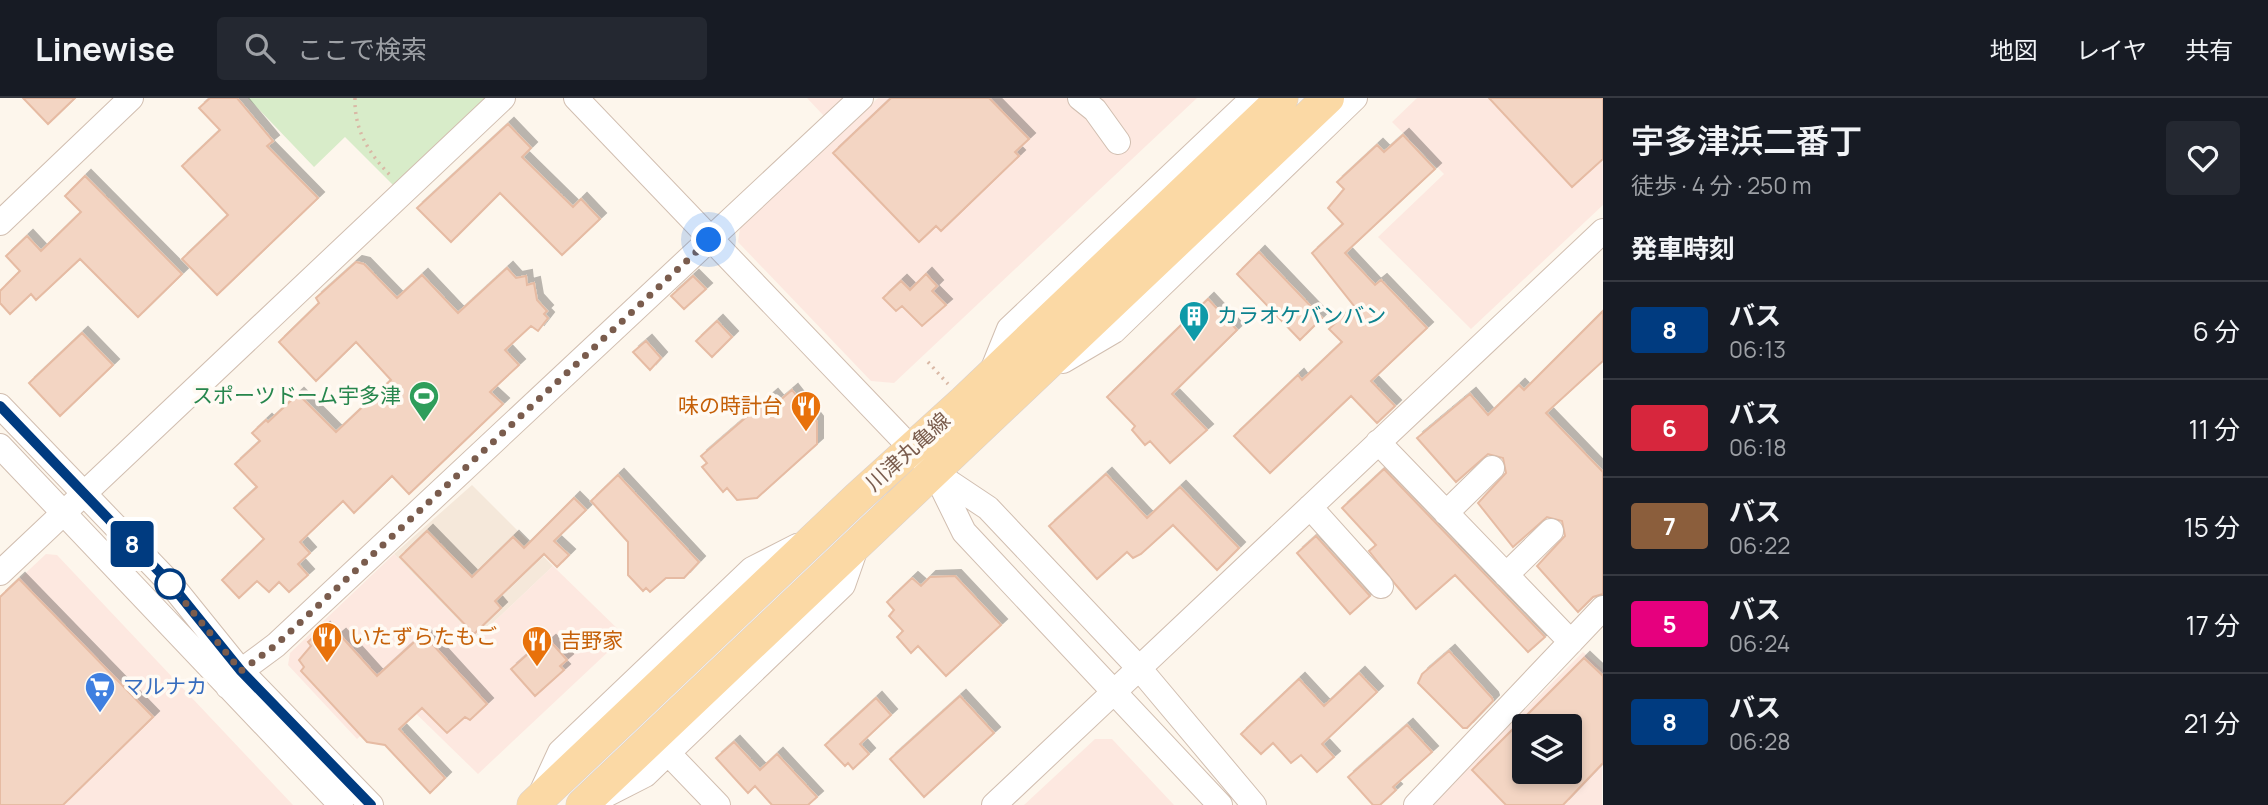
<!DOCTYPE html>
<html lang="ja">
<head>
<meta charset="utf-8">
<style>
  :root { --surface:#171b24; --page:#242831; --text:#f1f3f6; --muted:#9ea1a6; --line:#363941 }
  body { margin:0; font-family:Manrope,"Noto Sans JP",sans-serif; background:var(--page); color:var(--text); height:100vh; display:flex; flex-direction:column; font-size:26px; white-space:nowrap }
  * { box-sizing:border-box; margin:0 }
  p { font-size:23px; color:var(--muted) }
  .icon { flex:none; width:38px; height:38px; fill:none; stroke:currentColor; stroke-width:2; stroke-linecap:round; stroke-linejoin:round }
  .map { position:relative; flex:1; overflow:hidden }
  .drawer { display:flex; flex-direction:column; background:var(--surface); width:665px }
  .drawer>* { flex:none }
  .badge { padding:0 14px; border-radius:5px; font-size:24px; line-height:46px }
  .controls { position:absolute; left:1512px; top:616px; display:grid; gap:14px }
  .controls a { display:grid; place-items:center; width:70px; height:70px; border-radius:7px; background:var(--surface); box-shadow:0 4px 10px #0003; font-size:35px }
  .you { position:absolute; width:35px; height:35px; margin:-18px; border:5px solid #fff; border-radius:50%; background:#1a73e8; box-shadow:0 0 0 10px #1a73e833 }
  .map>.badge { position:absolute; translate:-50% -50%; box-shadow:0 0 0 4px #fff }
  h2 { padding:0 28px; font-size:26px; line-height:63px }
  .round { display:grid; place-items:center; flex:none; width:74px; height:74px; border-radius:7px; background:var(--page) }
  .overview { display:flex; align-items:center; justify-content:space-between; height:119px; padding:0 28px }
  h1 { font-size:33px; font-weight:600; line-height:52px }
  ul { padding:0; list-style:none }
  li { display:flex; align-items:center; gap:21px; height:98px; padding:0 28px; border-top:2px solid var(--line) }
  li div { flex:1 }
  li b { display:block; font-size:26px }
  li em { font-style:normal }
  li .badge { min-width:77px; font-weight:700; text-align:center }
  header { display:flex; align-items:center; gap:42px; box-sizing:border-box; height:98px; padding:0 35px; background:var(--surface); border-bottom:2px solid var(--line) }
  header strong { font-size:33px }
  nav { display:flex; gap:38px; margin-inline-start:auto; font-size:24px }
  .search { width:490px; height:63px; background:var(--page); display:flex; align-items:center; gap:18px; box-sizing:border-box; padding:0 24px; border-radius:7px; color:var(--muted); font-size:26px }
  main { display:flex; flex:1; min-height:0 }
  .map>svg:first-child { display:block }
</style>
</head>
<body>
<header>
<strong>Linewise</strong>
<div class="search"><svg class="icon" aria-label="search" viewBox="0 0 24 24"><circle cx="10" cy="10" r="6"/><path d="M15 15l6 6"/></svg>ここで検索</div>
<nav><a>地図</a><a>レイヤ</a><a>共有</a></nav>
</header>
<main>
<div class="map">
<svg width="1603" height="707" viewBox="0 0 1603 707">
  <defs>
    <filter id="shadow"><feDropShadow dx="6" dy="-6" stdDeviation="0" flood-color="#0004"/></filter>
  </defs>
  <rect width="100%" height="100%" fill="#fdf6ec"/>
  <path fill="#f5e8da" d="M 472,387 L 553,468 L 476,541 L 394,456 Z"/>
  <path fill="#fde8e0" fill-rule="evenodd" d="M 807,0 L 842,0 L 824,18 Z
    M 878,0 L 1197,0 L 894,285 L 871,283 L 738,144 L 740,130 Z
    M 1417,0 L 1603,0 L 1603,107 L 1471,231 L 1378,139 L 1444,76 L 1392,24 Z
    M 46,456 L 57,457 L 293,707 L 0,707 L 0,499 Z
    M 394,456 L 476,541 L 553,468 L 625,538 L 478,676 L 401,601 L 357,641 L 288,567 L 290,555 Z
    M 1583,554 L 1603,572 L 1602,707 L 1430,707 ZM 1524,628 L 1570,628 L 1570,674 L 1524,674 Z
    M 1095,641 L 1112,641 L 1174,707 L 1024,707 Z"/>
  <path fill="#d8ecc9" d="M 248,0 L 486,0 L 393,87 L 345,39 L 314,69 Z"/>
  <path fill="#f3d5c3" stroke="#e6bba3" stroke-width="2" fill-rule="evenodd" filter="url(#shadow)" d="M 23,0 L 75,0 L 48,26 Z
    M 210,0 L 237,0 L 273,43 L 267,48 L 318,100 L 217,197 L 182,161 L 228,117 L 182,68 L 220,32 L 199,10 Z
    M 891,0 L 989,0 L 1029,41 L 1015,54 L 1019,58 L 941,133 L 936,128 L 919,144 L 833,55 Z
    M 1489,0 L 1603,0 L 1603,61 L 1572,89 Z
    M 508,26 L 531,50 L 522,59 L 573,109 L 581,101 L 600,121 L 562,157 L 500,95 L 451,144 L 417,110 Z
    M 1403,37 L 1435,71 L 1345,155 L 1375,187 L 1381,182 L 1427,230 L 1371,283 L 1395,308 L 1377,325 L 1351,298 L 1270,375 L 1234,338 L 1298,277 L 1302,282 L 1342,244 L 1329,231 L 1354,208 L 1312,155 L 1343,126 L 1328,110 L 1344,91 L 1337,84 L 1377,47 L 1384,54 Z
    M 85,78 L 182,176 L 138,219 L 80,161 L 36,202 L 31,196 L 10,216 L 0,205 L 0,193 L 20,173 L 6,158 L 27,138 L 41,153 L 81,114 L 65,98 Z
    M 1259,154 L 1322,220 L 1300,242 L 1237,176 Z
    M 356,164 L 364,166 L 397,200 L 422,177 L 458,215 L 507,170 L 516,180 L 526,178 L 527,187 L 534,185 L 537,202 L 547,213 L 544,216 L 548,220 L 538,233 L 531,228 L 505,252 L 519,267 L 490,294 L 503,306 L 409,396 L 392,378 L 354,415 L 343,403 L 300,444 L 310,455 L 298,466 L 308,477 L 289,494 L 279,484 L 269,494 L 257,483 L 239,500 L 222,482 L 264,441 L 234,410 L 257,389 L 235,366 L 260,343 L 252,335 L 266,322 L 268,324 L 298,296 L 336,334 L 391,282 L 356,244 L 316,283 L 279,244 L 319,205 L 316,200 Z
    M 926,176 L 937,188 L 932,193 L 946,207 L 922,228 L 902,208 L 896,213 L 883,200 L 901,183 L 910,192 Z
    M 693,178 L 706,191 L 684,211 L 671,198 Z
    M 1208,201 L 1237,232 L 1172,296 L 1207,332 L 1170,365 L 1150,343 L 1145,347 L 1132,332 L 1135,328 L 1107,299 Z
    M 1603,213 L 1603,263 L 1546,315 L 1603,374 L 1603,496 L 1593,499 L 1578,514 L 1537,468 L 1565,438 L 1562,423 L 1547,419 L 1513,449 L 1478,405 L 1506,375 L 1503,360 L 1488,356 L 1456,384 L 1417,340 L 1470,296 L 1488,317 L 1519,287 L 1524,292 Z
    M 717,223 L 732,239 L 712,259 L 696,243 Z
    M 82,235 L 113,267 L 60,318 L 29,285 Z
    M 646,243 L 661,260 L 650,272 L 633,254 Z
    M 792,292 L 817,324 L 817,346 L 757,400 L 737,402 L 727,390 L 723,394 L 702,369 L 707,365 L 701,358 L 772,297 L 778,304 Z
    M 1384,371 L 1545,539 L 1528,554 L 1455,477 L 1416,511 L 1396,487 L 1369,453 L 1376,447 L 1342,410 Z
    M 1106,376 L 1147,420 L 1180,389 L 1239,450 L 1217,472 L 1173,427 L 1141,456 L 1133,460 L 1127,454 L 1097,481 L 1049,428 Z
    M 618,377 L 699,464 L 684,480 L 666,480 L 650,494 L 646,490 L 643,493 L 628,477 L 628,444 L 591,403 Z
    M 574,400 L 586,412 L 554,443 L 569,457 L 557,469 L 544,456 L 495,503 L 501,510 L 474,536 L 400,459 L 427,433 L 472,479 L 513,439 L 524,450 Z
    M 1316,438 L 1370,498 L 1350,516 L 1297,455 Z
    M 955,478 L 1001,527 L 946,578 L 918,548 L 911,555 L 897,539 L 903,533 L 889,518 L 894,512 L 887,504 L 912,480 L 921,488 L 930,479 Z
    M 19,481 L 153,619 L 63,707 L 0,707 L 0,499 Z
    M 324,530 L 334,542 L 340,537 L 377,578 L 423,536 L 487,606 L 470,622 L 465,619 L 447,635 L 422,610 L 399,631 L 445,680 L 430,695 L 385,647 L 367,644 L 301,573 L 304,569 L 299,562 L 311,548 L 308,544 Z
    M 550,543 L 567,562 L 560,568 L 564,572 L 535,598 L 511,571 L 538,547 L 542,550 Z
    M 1449,553 L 1492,600 L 1493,603 L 1467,630 L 1463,630 L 1418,585 L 1422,576 Z
    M 1584,560 L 1603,578 L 1603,665 L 1563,707 L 1506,707 L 1472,672 ZM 1524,628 L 1570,628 L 1570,674 L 1524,674 Z
    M 1359,575 L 1377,594 L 1322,646 L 1334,659 L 1317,674 L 1301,657 L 1291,665 L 1273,645 L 1261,656 L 1241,636 L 1299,581 L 1324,608 Z
    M 960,598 L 994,635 L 924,699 L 890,661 Z
    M 876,600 L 891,617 L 860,646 L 869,656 L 853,671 L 848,665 L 845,668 L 825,647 Z
    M 1407,627 L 1432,654 L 1393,689 L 1396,692 L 1380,707 L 1373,707 L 1348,679 Z
    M 734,644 L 760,672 L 777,656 L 817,699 L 808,707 L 772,707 L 755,688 L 748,695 L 716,660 Z"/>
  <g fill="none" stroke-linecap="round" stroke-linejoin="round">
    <g stroke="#d1beb0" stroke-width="26">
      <path id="minor" d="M 576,0 L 934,374 L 988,410 L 1139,570 L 1254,707
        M 1080,0 L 1095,12 L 1118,44
        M 0,125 L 131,0
        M 1063,263 L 1114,233 L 1355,0
        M 992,273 L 1009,231 L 1253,0
        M 0,308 L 170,485 L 241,573 L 371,707
        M 1378,344 L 1571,544
        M 0,348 L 341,707
        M 936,377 L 964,434 L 1220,707
        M 1310,409 L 1381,488
        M 1446,415 L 1492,370
        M 0,475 L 503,0
        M 1506,477 L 1551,433
        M 228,589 L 241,573 L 276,547 L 861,0
        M 668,655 L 718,707
        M 542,693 L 560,654 L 752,471 L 797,448
        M 598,701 L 645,677 L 843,487 L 857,447
        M 994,707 L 1603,133
        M 1416,707 L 1603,510"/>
    </g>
    <g stroke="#dad1cd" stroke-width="33">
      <path id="major" d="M 533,707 L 857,400 L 964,303 L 1282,0
        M 582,707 L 1328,0"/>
    </g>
    <path stroke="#d9b8a5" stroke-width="3.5" stroke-dasharray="2 5" stroke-linecap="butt" d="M 355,0 C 354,32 369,56 391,78
      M 928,264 L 948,286"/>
    <use href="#minor" stroke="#fff" stroke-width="24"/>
    <use href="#major" stroke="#fbd9a5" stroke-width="32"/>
  </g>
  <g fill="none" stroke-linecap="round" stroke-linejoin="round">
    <g stroke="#fff" stroke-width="16">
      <path id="line" d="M 0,308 L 170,485 L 241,573 L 371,707"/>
    </g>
    <use href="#line" stroke="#003b80" stroke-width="10"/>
    <path stroke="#7a5c4d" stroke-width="7" stroke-dasharray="0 12.6" d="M 170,486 L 241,573 L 276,547 L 709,142"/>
  </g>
  <defs>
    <g id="building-pin" transform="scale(1.575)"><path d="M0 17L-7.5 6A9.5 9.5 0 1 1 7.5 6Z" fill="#0f9aa8" stroke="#fffaf3"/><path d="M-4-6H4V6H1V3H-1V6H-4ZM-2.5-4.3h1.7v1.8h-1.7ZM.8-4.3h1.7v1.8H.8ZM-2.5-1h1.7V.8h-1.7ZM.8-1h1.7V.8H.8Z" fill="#fff"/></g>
    <g id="stadium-pin" transform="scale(1.575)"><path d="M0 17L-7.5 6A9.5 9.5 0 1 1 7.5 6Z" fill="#2e9e5b" stroke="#fffaf3"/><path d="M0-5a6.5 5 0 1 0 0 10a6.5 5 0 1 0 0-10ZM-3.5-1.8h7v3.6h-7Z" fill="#fff"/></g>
    <g id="restaurant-pin" transform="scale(1.575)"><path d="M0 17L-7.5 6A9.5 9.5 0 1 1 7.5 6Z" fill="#e8710a" stroke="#fffaf3"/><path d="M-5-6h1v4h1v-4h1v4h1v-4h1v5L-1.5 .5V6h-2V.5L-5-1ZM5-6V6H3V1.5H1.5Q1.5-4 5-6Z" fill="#fff"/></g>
    <g id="supermarket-pin" transform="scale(1.575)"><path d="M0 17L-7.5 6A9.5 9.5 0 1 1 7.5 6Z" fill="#3f7fe0" stroke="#fffaf3"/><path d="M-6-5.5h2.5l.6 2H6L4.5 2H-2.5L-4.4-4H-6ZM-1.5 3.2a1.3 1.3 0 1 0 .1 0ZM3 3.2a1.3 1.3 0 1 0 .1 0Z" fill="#fff"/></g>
  </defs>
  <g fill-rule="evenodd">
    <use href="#building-pin" x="1194" y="218"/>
    <use href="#stadium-pin" x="424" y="298"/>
    <use href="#restaurant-pin" x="806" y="308"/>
    <use href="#restaurant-pin" x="327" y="539"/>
    <use href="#restaurant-pin" x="537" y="543"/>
    <use href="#supermarket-pin" x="100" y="589"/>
  </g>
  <circle fill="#fff" stroke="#003b80" stroke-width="3.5" cx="170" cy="486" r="14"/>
  <g text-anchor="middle" stroke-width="7" stroke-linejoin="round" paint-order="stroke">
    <g font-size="21" fill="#0d838f" stroke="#fffaf3" text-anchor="start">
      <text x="1217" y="225">カラオケバンバン</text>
    </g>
    <g font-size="21" fill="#27864d" stroke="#fffaf3" text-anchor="end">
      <text x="401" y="305">スポーツドーム宇多津</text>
    </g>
    <g font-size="21" fill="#c56008" stroke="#fffaf3" text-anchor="start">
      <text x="783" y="315" text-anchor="end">味の時計台</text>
      <text x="350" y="546">いたずらたもご</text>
      <text x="560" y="550">吉野家</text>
    </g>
    <g font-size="21" fill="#7a5c4d" stroke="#fffaf3">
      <text transform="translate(908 354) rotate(-42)" y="7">川津丸亀線</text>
    </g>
    <g font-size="21" fill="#366cbe" stroke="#fffaf3" text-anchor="start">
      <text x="123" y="596">マルナカ</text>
    </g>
  </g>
</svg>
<div class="controls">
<a><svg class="icon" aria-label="layers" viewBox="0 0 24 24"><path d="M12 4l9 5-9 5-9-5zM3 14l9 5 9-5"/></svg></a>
</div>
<div class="you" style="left:709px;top:142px"></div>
<b class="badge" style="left:132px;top:446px;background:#003b80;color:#fff">8</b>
</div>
<section class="drawer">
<div class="overview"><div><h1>宇多津浜二番丁</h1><p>徒歩 · 4 分 · 250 m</p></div><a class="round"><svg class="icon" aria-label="heart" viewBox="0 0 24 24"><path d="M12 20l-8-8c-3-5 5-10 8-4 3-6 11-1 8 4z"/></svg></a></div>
<h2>発車時刻</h2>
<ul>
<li><span class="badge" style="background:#003b80;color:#fff">8</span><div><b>バス</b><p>06:13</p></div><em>6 分</em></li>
<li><span class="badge" style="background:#d7263d;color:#fff">6</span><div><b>バス</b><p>06:18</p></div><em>11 分</em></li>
<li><span class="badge" style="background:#8b5e3c;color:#fff">7</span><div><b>バス</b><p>06:22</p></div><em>15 分</em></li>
<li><span class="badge" style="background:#e6007e;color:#fff">5</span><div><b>バス</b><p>06:24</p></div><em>17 分</em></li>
<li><span class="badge" style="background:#003b80;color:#fff">8</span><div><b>バス</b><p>06:28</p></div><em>21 分</em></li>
</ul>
</section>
</main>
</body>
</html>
